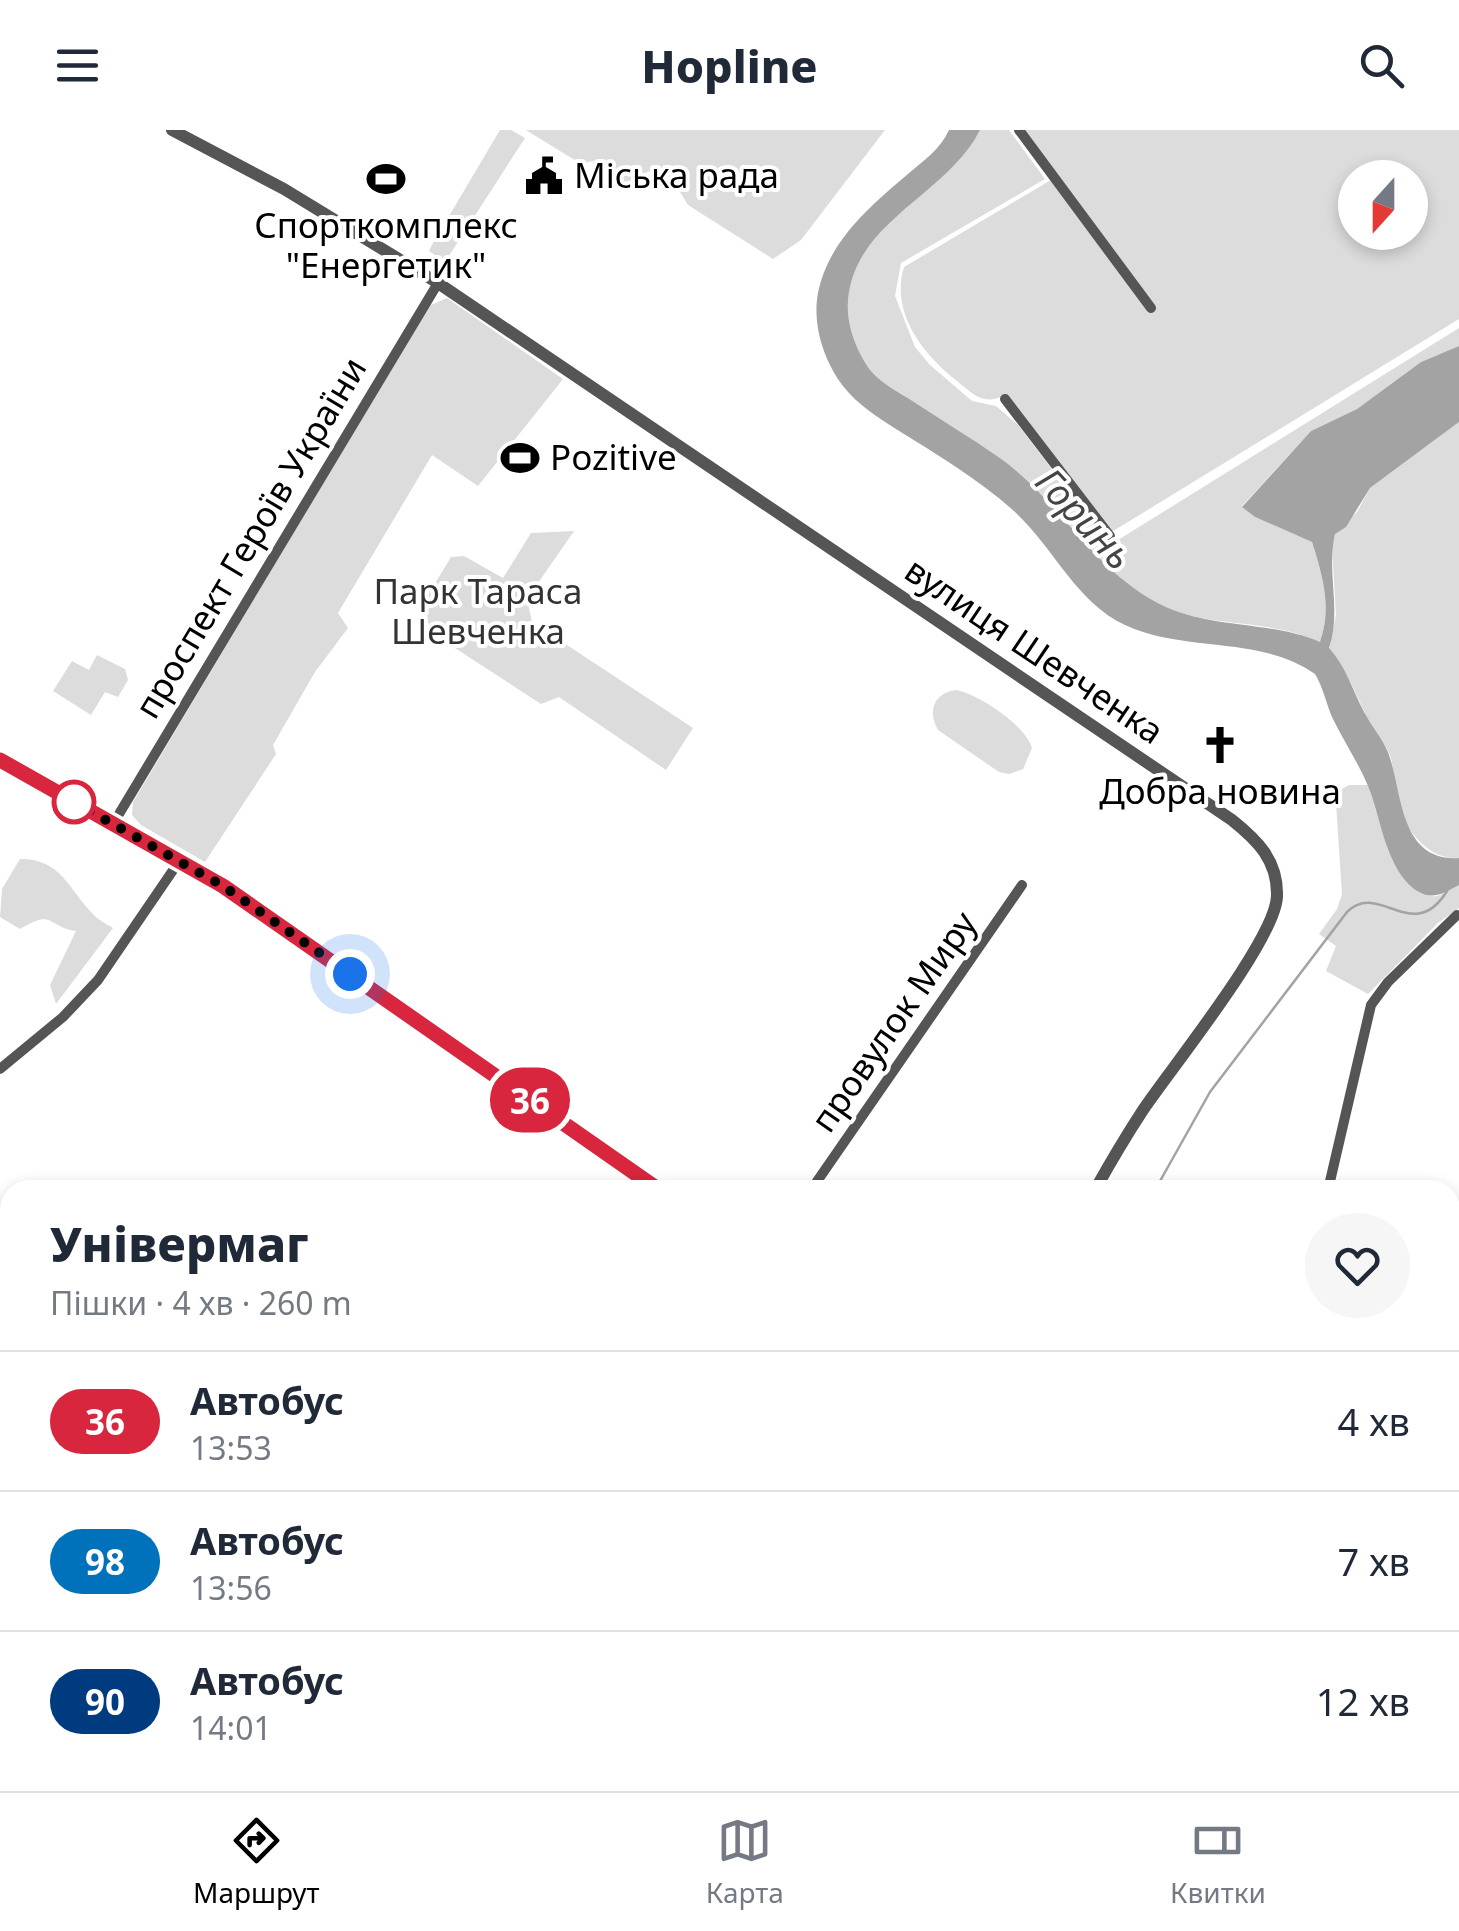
<!DOCTYPE html>
<html lang="uk">
<head>
<meta charset="utf-8">
<style>
  :root { --surface:#fff; --page:#f6f6f7; --text:#1f2937; --muted:#747a83; --line:#e0e1e3; --accent:#000 }
  body { margin:0; font-family:"Noto Sans",sans-serif; background:var(--page); color:var(--text); height:100vh; display:flex; flex-direction:column; font-size:38px; white-space:nowrap }
  * { box-sizing:border-box; margin:0 }
  p { font-size:32px; color:var(--muted) }
  .icon { flex:none; width:55px; height:55px; fill:none; stroke:currentColor; stroke-width:2; stroke-linecap:round; stroke-linejoin:round }
  .map { position:relative; flex:1; overflow:hidden }
  .sheet { position:absolute; left:0px; top:1050px; width:1460px; height:612px; display:flex; flex-direction:column; background:var(--surface); border-radius:30px 30px 0 0; box-shadow:0 5px 15px #0003 }
  .sheet>* { flex:none }
  .badge { padding:0 20px; border-radius:32px; font-size:35px; line-height:65px }
  .needle { width:65px; rotate:201deg }
  .buttons { position:absolute; left:1338px; top:30px; display:grid; gap:20px }
  .buttons a { display:grid; place-items:center; width:90px; height:90px; border-radius:50%; background:var(--surface); box-shadow:0 5px 15px #0003; font-size:50px }
  .you { position:absolute; width:50px; height:50px; margin:-25px; border:8px solid #fff; border-radius:50%; background:#1a73e8; box-shadow:0 0 0 15px #1a73e833 }
  .map>.badge { position:absolute; translate:-50% -50%; box-shadow:0 0 0 5px #fff }
  .round { display:grid; place-items:center; flex:none; width:105px; height:105px; border-radius:52px; background:var(--page) }
  .overview { display:flex; align-items:center; justify-content:space-between; height:170px; padding:0 50px }
  h1 { font-size:48px; font-weight:800; line-height:75px }
  ul { padding:0; list-style:none }
  li { display:flex; align-items:center; gap:30px; height:140px; padding:0 50px; border-top:2px solid var(--line) }
  li div { flex:1 }
  li b { display:block; font-size:38px }
  li em { font-style:normal }
  li .badge { min-width:110px; font-weight:700; text-align:center }
  header { display:flex; justify-content:space-between; align-items:center; height:130px; padding:0 50px; background:var(--surface); font-size:45px; font-weight:800 }
  .menu { display:flex; justify-content:space-around; align-items:center; height:140px; border-top:2px solid var(--line); background:var(--surface); font-size:28px; color:var(--muted) }
  .menu a { display:grid; justify-items:center; gap:5px }
  .menu .on { color:var(--accent) }
  .map>svg:first-child { display:block }
</style>
</head>
<body>
<header><svg class="icon" aria-label="menu" viewBox="0 0 24 24"><path d="M4 6h16M4 12h16M4 18h16"/></svg>Hopline<svg class="icon" aria-label="search" viewBox="0 0 24 24"><circle cx="10" cy="10" r="6"/><path d="M15 15l6 6"/></svg></header>
<div class="map">
<svg width="1459" height="1661" viewBox="0 0 1459 1661">
  <rect width="100%" height="100%" fill="#fff"/>
  <path fill="#dcdcdc" fill-rule="evenodd" d="M 500,0 L 511,0 L 525,8 L 445,132 L 429,121 L 433,113 Z
    M 526,0 L 885,0 L 801,110 L 773,129 L 688,75 L 680,62 L 648,41 L 638,55 L 631,56 L 593,31 L 581,34 Z
    M 980,0 L 1009,0 L 1045,49 L 901,133 L 895,166 L 915,217 L 930,235 L 972,271 L 996,276 L 1018,295 L 1110,415 L 1459,198 L 1459,216 L 1421,232 L 1357,279 L 1311,301 L 1242,376 L 1255,387 L 1312,412 C 1323,447 1332,476 1320,513 C 1273,488 1215,499 1166,477 C 1094,444 1061,369 997,326 C 970,307 941,290 914,272 C 899,262 883,255 871,241 C 853,218 843,184 850,155 C 868,87 948,59 980,0 Z
    M 1024,0 L 1459,0 L 1459,189 L 1110,403 L 1005,265 C 984,276 974,265 957,251 C 923,224 890,183 904,137 L 1056,47 ZM 1355,48 L 1410,48 L 1410,102 L 1355,102 Z
    M 447,168 L 563,249 L 478,356 L 432,325 L 338,483 L 348,498 L 315,542 L 273,615 L 276,624 L 205,732 L 141,695 L 132,685 L 133,672 L 429,176 Z
    M 1459,292 L 1459,728 C 1426,730 1403,697 1397,668 C 1394,655 1394,641 1391,628 C 1386,613 1375,601 1367,587 C 1355,563 1347,539 1329,519 L 1336,485 L 1332,417 L 1335,404 L 1357,382 L 1370,358 Z
    M 574,401 L 527,469 L 532,492 L 693,598 L 666,640 L 559,567 L 541,574 L 438,507 L 438,502 L 417,483 L 451,427 L 464,426 L 503,448 L 531,403 Z
    M 97,525 L 125,539 L 128,550 L 118,567 L 105,562 L 91,585 L 53,561 L 72,531 L 89,540 Z
    M 956,560 C 979,564 1026,596 1032,618 L 1023,639 L 1009,644 L 999,642 L 938,600 C 927,581 934,563 956,560 Z
    M 1349,655 L 1368,655 C 1377,681 1397,772 1437,766 C 1445,764 1452,758 1459,755 L 1459,778 L 1438,793 L 1368,864 L 1326,841 L 1336,816 L 1319,804 L 1337,779 L 1342,764 L 1336,673 L 1337,662 Z
    M 20,729 C 62,729 68,759 93,784 C 98,790 107,794 113,798 L 56,874 L 50,855 L 76,801 C 46,797 55,778 20,799 L 0,787 L 2,759 Z"/>
  <path fill="#a3a3a3" d="M 949,0 L 980,0 C 949,62 861,89 849,162 C 844,189 855,220 871,241 C 883,255 899,262 914,272 C 941,290 970,307 997,326 C 1060,369 1094,444 1166,477 C 1216,499 1271,491 1320,512 C 1332,477 1323,447 1312,412 L 1255,387 L 1242,377 L 1311,301 L 1357,279 L 1421,232 L 1459,216 L 1459,292 L 1370,358 L 1346,397 L 1335,404 C 1326,442 1342,480 1329,518 C 1349,541 1353,563 1367,587 C 1375,601 1386,613 1390,628 C 1402,665 1401,732 1459,728 L 1459,755 C 1448,761 1436,769 1423,764 C 1387,748 1381,687 1368,656 C 1358,632 1343,610 1332,587 C 1326,573 1323,557 1315,544 C 1259,505 1185,523 1125,495 C 1076,472 1054,418 1015,382 C 980,350 936,324 896,299 C 876,286 858,275 843,256 C 824,231 812,195 818,163 C 828,112 870,76 908,44 C 924,30 940,20 949,0 Z"/>
  <g fill="none" stroke-linecap="round" stroke-linejoin="round">
    <path stroke="#a3a3a3" stroke-width="2.5" d="M 1155,1060 L 1210,962 L 1347,782 C 1379,750 1413,816 1447,761
      M 0,1371 L 10,1374
      M 643,1652 L 644,1661"/>
    <path stroke="#555" stroke-width="10" d="M 1019,0 L 1151,178
      M 1005,269 L 1110,406
      M 113,694 L 438,153
      M 0,939 L 63,887 L 98,850 L 180,730
      M 811,1060 L 1022,755
      M 1328,1060 L 1371,875 L 1388,852 L 1457,785
      M 1450,1271 L 1459,1273
      M 304,1652 L 315,1661
      M 514,1652 L 528,1661
      M 63,1661 L 72,1652
      M 430,1661 L 437,1652"/>
    <path stroke="#555" stroke-width="12" d="M 172,0 L 284,59 L 438,153 L 1232,690 C 1257,710 1278,730 1277,766 C 1276,809 1172,937 1143,980 C 1126,1006 1110,1033 1095,1060
      M 0,1309 L 10,1312"/>
    <path stroke="#222" stroke-width="14" d="M 0,630 L 223,756 L 659,1060
      M 1072,1661 L 1075,1652"/>
  </g>
  <g fill="none" stroke-linecap="round" stroke-linejoin="round">
    <g stroke="#fff" stroke-width="22">
      <path id="line" d="M 0,630 L 223,756 L 659,1060"/>
    </g>
    <use href="#line" stroke="#d7263d" stroke-width="15"/>
    <path stroke="#000" stroke-width="10" stroke-dasharray="0 18" d="M 74,672 L 223,756 L 350,844"/>
  </g>
  <defs>
    <g id="civic-bare" transform="scale(3)"><path d="M-.6-6.5H3V-4.5H.6V-3L4-1V1h2V6H-6V1h2V-1L-.6-3ZM-1.2 2.5V6h2.4V2.5Z" fill="#000" stroke="#fff" stroke-width="2.5" paint-order="stroke"/></g>
    <g id="stadium-bare" transform="scale(3)"><path d="M0-5a6.5 5 0 1 0 0 10a6.5 5 0 1 0 0-10ZM-3.5-1.8h7v3.6h-7Z" fill="#000" stroke="#fff" stroke-width="2.5" paint-order="stroke"/></g>
    <g id="church-bare" transform="scale(3)"><path d="M-1.2-6h2.4v3.5h3.3v2.4h-3.3V6h-2.4V-.1h-3.3v-2.4h3.3Z" fill="#000" stroke="#fff" stroke-width="2.5" paint-order="stroke"/></g>
  </defs>
  <g fill-rule="evenodd">
    <use href="#civic-bare" x="544" y="46"/>
    <use href="#stadium-bare" x="386" y="49"/>
    <use href="#stadium-bare" x="520" y="328"/>
    <use href="#church-bare" x="1220" y="615"/>
  </g>
  <circle fill="#fff" stroke="#d7263d" stroke-width="5" cx="74" cy="672" r="20"/>
  <g text-anchor="middle" stroke-width="8" stroke-linejoin="round" paint-order="stroke">
    <g font-size="35" fill="#000" stroke="#fff" text-anchor="start">
      <text x="574" y="58">Міська рада</text>
      <text x="386" y="108" text-anchor="middle">Спорткомплекс<tspan x="386" dy="40">"Енергетик"</tspan></text>
      <text x="550" y="340">Pozitive</text>
      <text x="1220" y="674" text-anchor="middle">Добра новина</text>
    </g>
    <g font-size="35" fill="#000" stroke="#fff">
      <text transform="translate(251 408) rotate(-59)" y="12">проспект Героїв України</text>
      <text transform="translate(1034 521) rotate(34)" y="12">вулиця Шевченка</text>
      <text transform="translate(894 892) rotate(-55)" y="12">провулок Миру</text>
    </g>
    <g font-size="35" fill="#333" stroke="#fff">
      <text x="478" y="474">Парк Тараса<tspan x="478" dy="40">Шевченка</tspan></text>
    </g>
    <g font-size="38" font-style="italic" fill="#444" stroke="#fff">
      <text transform="translate(1084 389) rotate(47)" y="13">Горинь</text>
    </g>
  </g>
</svg>
<div class="buttons">
<a><svg class="needle" viewBox="-14 -14 28 28"><path d="M0-13l5 13h-10z" fill="#e53935"/><path d="M0 13l5-13h-10z" fill="#747a83"/></svg></a>
</div>
<div class="you" style="left:350px;top:844px"></div>
<b class="badge" style="left:530px;top:970px;background:#d7263d;color:#fff">36</b>
<section class="sheet">
<div class="overview"><div><h1>Універмаг</h1><p>Пішки · 4 хв · 260 m</p></div><a class="round"><svg class="icon" aria-label="heart" viewBox="0 0 24 24"><path d="M12 20l-8-8c-3-5 5-10 8-4 3-6 11-1 8 4z"/></svg></a></div>
<ul>
<li><span class="badge" style="background:#d7263d;color:#fff">36</span><div><b>Автобус</b><p>13:53</p></div><em>4 хв</em></li>
<li><span class="badge" style="background:#0072bc;color:#fff">98</span><div><b>Автобус</b><p>13:56</p></div><em>7 хв</em></li>
<li><span class="badge" style="background:#003b80;color:#fff">90</span><div><b>Автобус</b><p>14:01</p></div><em>12 хв</em></li>
</ul>
</section>
</div>
<nav class="menu">
<a class="on"><svg class="icon" aria-label="directions" viewBox="0 0 24 24"><path d="M12 3l9 9-9 9-9-9zM9 14v-3h6M13 9l2 2-2 2"/></svg>Маршрут</a>
<a><svg class="icon" aria-label="map" viewBox="0 0 24 24"><path d="M3 6l6-2 6 2 6-2v14l-6 2-6-2-6 2zM9 4v14M15 6v14"/></svg>Карта</a>
<a><svg class="icon" aria-label="tickets" viewBox="0 0 24 24"><path d="M3 7h18v10H3zM15 7v10"/></svg>Квитки</a>
</nav>
</body>
</html>
